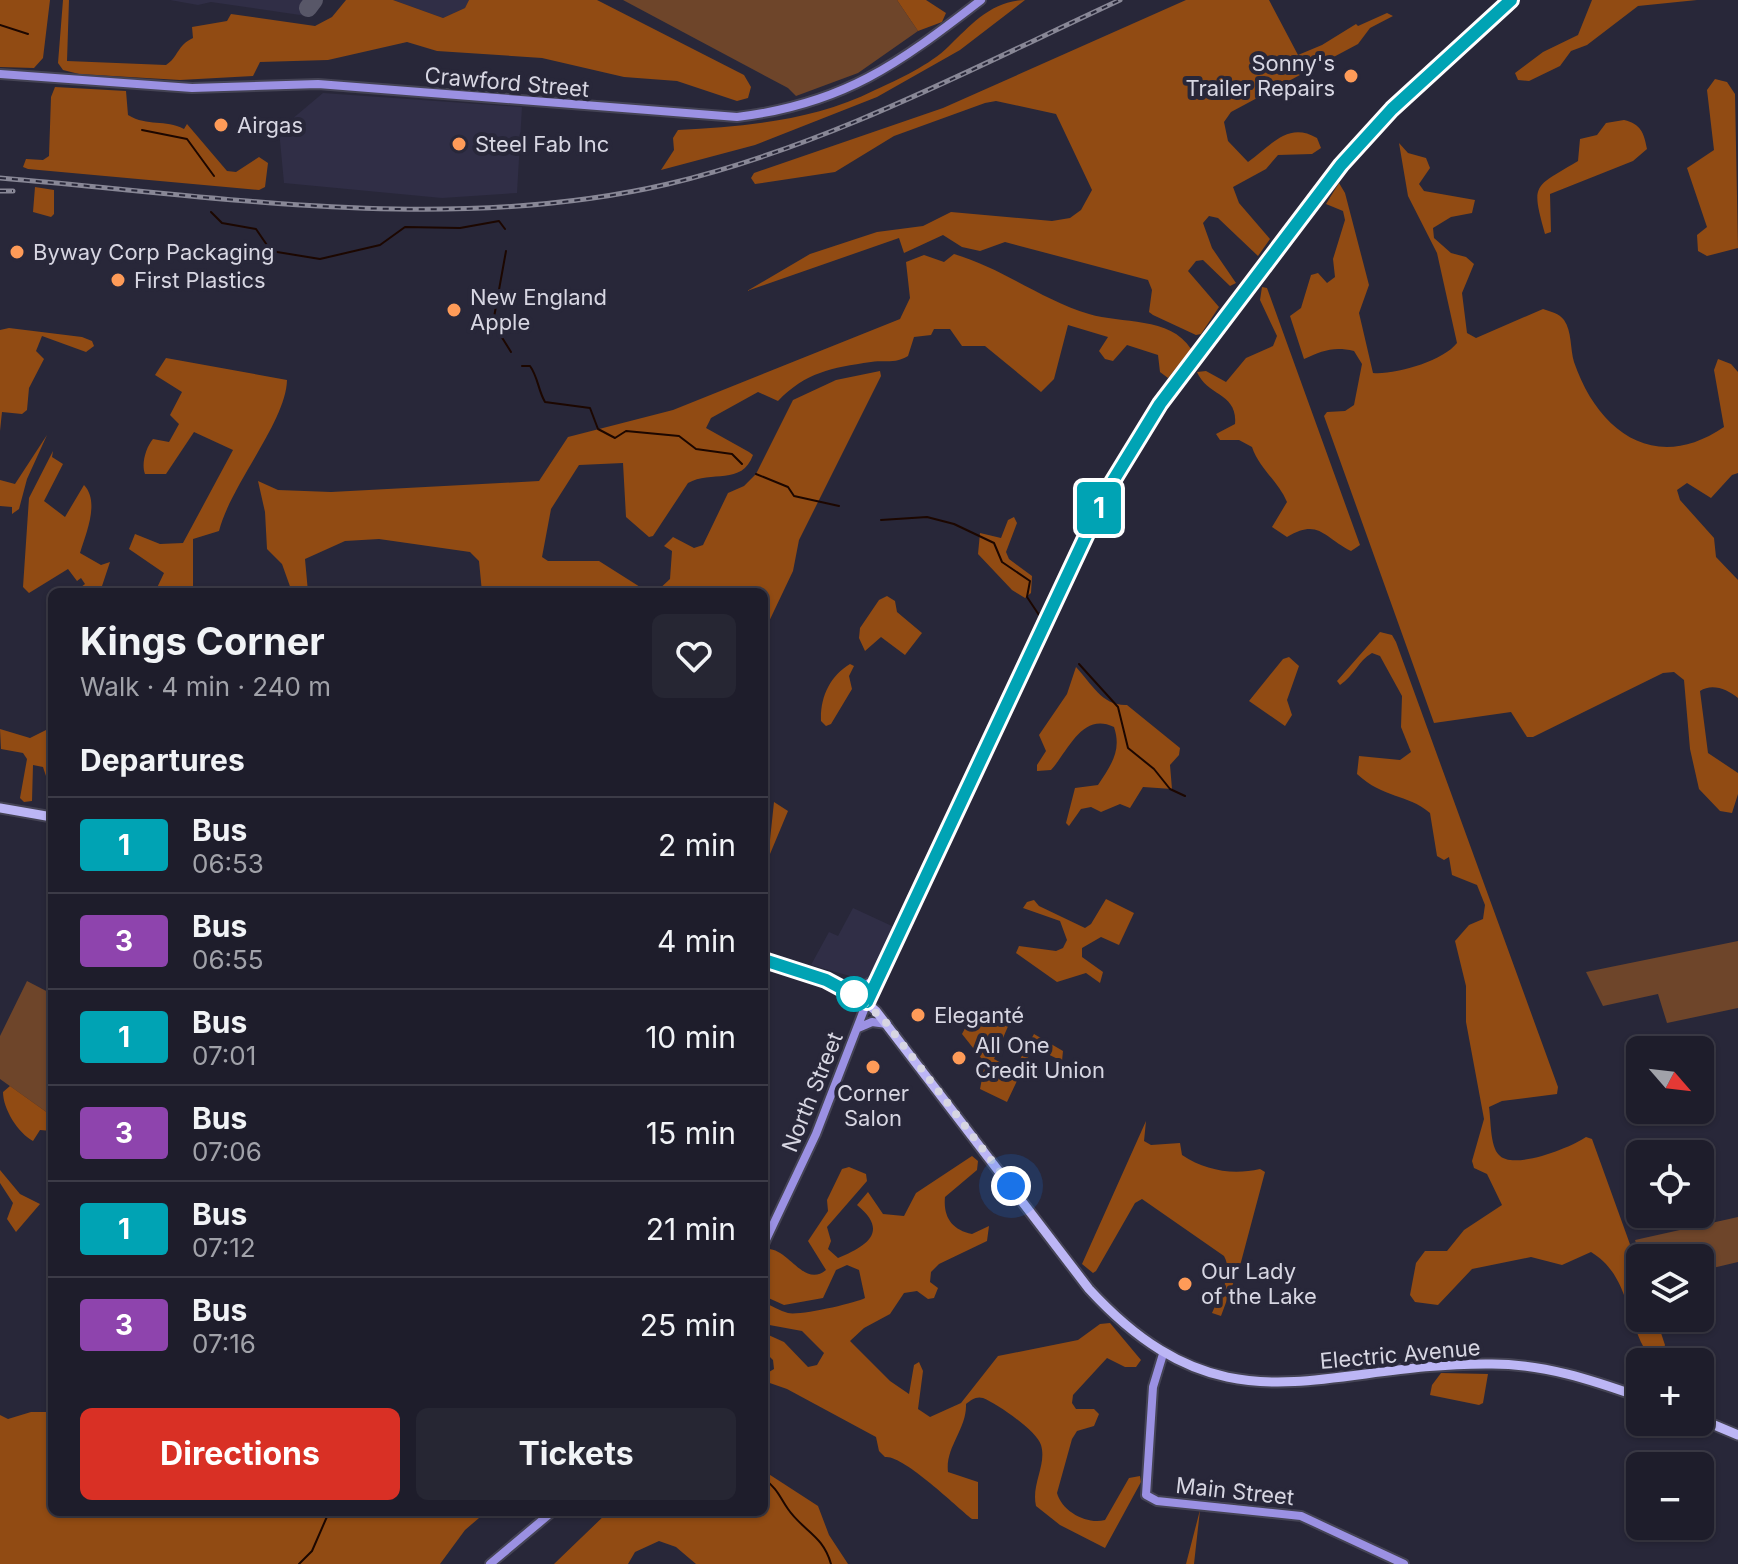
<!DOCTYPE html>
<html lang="en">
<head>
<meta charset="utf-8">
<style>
  :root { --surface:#1e1d2b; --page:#262633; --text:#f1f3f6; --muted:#a1a2a9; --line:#3c3b47; --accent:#d93025 }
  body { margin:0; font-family:Inter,sans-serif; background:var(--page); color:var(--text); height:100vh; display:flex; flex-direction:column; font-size:30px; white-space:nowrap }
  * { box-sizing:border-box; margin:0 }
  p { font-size:26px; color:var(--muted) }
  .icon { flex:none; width:44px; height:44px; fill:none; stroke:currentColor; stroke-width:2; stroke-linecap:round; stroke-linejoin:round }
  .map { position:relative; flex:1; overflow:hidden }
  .side { position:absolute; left:48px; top:588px; width:720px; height:928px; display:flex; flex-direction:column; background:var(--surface); border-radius:12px; box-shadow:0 2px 6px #0004,0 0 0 2px var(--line) }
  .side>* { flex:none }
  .badge { padding:0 16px; border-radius:6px; font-size:28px; line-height:52px }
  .needle { width:52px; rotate:118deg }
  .buttons { position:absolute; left:1626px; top:1036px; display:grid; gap:16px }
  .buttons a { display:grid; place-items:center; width:88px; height:88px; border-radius:12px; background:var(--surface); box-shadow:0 2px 6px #0004,0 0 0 2px var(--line); font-size:40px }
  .you { position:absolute; width:40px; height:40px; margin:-20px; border:6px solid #fff; border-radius:50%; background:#1a73e8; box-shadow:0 0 0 12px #1a73e833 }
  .map>.badge { position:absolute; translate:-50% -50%; box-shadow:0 0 0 4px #fff }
  h2 { padding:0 32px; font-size:30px; line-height:72px }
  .round { display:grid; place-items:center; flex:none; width:84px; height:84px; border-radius:12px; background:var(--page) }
  .head { display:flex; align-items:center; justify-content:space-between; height:136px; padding:0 32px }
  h1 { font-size:38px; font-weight:700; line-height:60px }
  .primary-button { display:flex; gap:16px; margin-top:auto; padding:16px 32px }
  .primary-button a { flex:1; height:92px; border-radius:12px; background:var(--accent); color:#fff; font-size:32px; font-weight:700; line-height:92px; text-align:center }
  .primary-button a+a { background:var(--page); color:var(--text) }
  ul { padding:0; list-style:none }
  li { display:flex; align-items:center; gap:24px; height:96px; padding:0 32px; border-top:2px solid var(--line) }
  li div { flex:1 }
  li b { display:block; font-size:30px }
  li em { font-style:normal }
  li .badge { min-width:88px; font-weight:700; text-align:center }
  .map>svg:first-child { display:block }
</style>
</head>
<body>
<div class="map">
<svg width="1738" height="1564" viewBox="0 0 1738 1564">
  <rect width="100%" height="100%" fill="#282739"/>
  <path fill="#302e46" d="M 170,0 L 322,0 L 307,16 L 211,2 L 198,5 Z
    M 393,0 L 469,0 L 465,8 L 443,18 Z
    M 323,93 L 522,107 L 517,193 L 442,198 L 284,183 L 279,130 Z
    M 853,908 L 894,927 L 872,974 L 864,980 L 811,965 L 829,932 L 838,936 Z"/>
  <path fill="#6e452a" d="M 623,0 L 897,0 L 918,31 L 858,73 L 796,96 L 788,88 Z
    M 1738,941 L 1738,1008 L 1667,1023 L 1658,994 L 1603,1006 L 1586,972 Z
    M 27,981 L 52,994 L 52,1116 L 0,1079 L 0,1036 Z
    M 1738,1217 L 1738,1262 L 1700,1271 L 1700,1258 L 1641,1258 L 1635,1240 Z"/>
  <path fill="#914b13" d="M 0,0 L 50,0 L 43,58 L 34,68 L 0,67 Z
    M 63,0 L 69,0 L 67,61 L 166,65 C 178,58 177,45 193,38 L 192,27 L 227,21 L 231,14 L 315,26 L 332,17 L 346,0 L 393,0 L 443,18 L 465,8 L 469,0 L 597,0 L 744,75 L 751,87 L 748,98 L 737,101 L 677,81 L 624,77 L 542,58 L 437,51 L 407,42 L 328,60 L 260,62 L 253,76 L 180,80 L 79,74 L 63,70 L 58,63 Z
    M 897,0 L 926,0 L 946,13 L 942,22 L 918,31 Z
    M 1025,0 L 960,50 L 877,97 L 755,145 L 661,170 L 674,150 L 673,138 L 678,130 C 746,126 813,121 875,90 C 899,79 930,65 949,46 C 971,25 991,1 1025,0 Z
    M 1186,0 L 1269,0 L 1298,55 L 1322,45 L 1356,24 L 1358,26 L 1387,13 L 1393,16 L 1370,28 L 1358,44 L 1231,112 L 1224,122 L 1228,141 L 1248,162 C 1272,145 1288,121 1317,138 L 1321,148 L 1312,154 L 1278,155 L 1266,169 L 1233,187 L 1239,203 L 1270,239 L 1258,256 L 1218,218 L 1209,216 L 1203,223 L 1212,248 L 1236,283 L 1230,286 L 1203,260 L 1196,261 L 1188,271 L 1219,307 L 1201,334 L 1196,335 L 1153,315 L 1149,312 L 1152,290 L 1148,280 L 1005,242 L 980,251 L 962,247 L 943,235 L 904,253 L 899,238 L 747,291 L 810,254 L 877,232 L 923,226 L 951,212 L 1052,221 L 1070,218 L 1081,210 L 1092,190 L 1056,114 L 996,101 L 985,103 L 894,136 L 835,172 L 755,184 L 751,178 L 754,173 L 943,108 Z
    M 1592,0 L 1697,0 L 1638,6 L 1587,45 L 1571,51 L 1560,66 L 1529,81 L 1518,80 L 1515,73 L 1543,52 L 1578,35 Z
    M 1715,79 L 1727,82 L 1735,94 L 1738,248 L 1707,256 L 1698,251 L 1697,235 L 1707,227 L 1687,168 L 1714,150 L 1707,90 Z
    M 55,87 L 126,91 L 128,115 C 148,127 165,119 184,129 L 187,124 L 227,171 L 236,172 L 259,157 L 268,163 L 265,187 L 259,190 L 28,169 L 23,167 L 26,159 L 43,160 L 49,156 L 51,97 Z
    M 1624,120 C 1641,124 1644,133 1647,149 L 1633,161 L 1550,194 L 1551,232 L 1545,234 C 1531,183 1533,188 1578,161 L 1580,139 L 1597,135 L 1606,123 Z
    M 1399,143 L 1408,153 L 1426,158 L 1430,168 L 1419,184 L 1424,191 L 1475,200 L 1472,213 L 1451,217 L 1433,228 L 1434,238 L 1451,253 L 1466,257 L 1474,264 L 1462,293 L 1467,333 L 1476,338 L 1543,309 C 1551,312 1559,313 1564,320 C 1572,331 1570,349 1574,362 C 1598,432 1655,474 1724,427 L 1714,370 L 1718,359 L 1731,364 L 1738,372 L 1738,473 L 1732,475 L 1711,498 L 1687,483 L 1677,490 L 1680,500 L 1714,538 L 1716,557 L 1738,580 L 1738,698 C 1727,689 1712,683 1700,691 L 1708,753 L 1738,773 L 1738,794 L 1732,813 L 1720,811 L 1699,789 L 1690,749 L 1684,680 L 1674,672 L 1663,673 L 1533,737 L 1527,737 L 1511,712 L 1434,723 L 1324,416 L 1327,412 L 1345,411 L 1354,405 L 1362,364 L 1354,351 C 1333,346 1322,351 1304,359 L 1290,316 L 1301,308 L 1311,275 L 1318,273 L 1327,283 L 1335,277 L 1333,259 L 1345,220 L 1343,211 L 1326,204 L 1339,183 L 1345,193 L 1369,285 L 1359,313 L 1373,373 C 1395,375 1443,361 1457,343 L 1437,253 L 1408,196 Z
    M 35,187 L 54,190 L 54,214 L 51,217 L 33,212 Z
    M 954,254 C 1002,268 1042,300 1089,314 C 1121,324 1170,316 1191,349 L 1168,378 L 1160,372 L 1158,355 L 1127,345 L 1113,361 L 1105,359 L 1099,351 L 1108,337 L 1068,325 L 1054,379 L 1041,392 L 985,346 L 962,346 L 950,329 L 934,329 L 931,335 L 914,337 L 908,356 C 895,364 885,360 871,362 C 831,368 806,372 778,401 L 758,392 L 711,418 L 706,428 L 749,452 L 753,455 C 742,486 711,470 688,483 L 653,536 L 649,537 L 626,517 L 623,463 L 579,465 L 551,509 L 542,557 L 548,561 L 599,561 L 648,592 L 482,592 L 479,561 L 470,552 L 379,539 L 345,541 L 305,559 L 308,592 L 292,592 L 282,564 L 267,549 L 265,512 L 258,481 L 278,490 L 331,492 L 539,481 L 568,437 L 673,410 L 900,319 L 910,298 L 906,262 L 924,255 L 944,262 Z
    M 1262,287 L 1267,288 L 1360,545 L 1351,551 C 1323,537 1319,518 1287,537 L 1272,527 L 1287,502 C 1278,481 1259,468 1252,447 L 1239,440 L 1220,440 L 1216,434 L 1235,424 C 1238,393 1207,396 1197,372 L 1206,371 L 1226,382 L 1246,358 L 1273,346 L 1277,336 L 1260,300 Z
    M 9,328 L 82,337 L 92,341 L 94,346 L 86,352 L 42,336 L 36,351 L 44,359 L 29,388 L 27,410 L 22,414 L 2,412 L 0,431 L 0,330 Z
    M 166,358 L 287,380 C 286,422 231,484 219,531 L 193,539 L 193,592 L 155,592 L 164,573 L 129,549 L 135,534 L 160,544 L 183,543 L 233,450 L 194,432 L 166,474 L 145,474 C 141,464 146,447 153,439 L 169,442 L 179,424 L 170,415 L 182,392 L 155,375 Z
    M 880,371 L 881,376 L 799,540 L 793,571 L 764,632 L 764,592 L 656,592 L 670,579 L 672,551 L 664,546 L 673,537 L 694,548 L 703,545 L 728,493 L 744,486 L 756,474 L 793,400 L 836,380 Z
    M 47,435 L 27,479 L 19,509 L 12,514 L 12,507 L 0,506 L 0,480 L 15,484 Z
    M 53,451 L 52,457 L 63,464 L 44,501 L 65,517 L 84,485 C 100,502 86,533 80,553 L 101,565 L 110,562 L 100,592 L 85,592 L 81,587 L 85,584 L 81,578 L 77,581 L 68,569 L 29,593 L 23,587 L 29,498 Z
    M 1014,517 L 1017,523 L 1006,552 L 1009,559 L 1032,576 L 1031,593 L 1025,598 L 1012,590 L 978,554 L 980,533 L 1001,538 L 1008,520 Z
    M 887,596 L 895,601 L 897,612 L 922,633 L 905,655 L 881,637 L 865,651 L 859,638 L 860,628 L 879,600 Z
    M 1380,632 L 1392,635 L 1396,642 L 1558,1087 L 1557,1094 L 1502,1101 L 1489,1107 C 1491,1120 1490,1146 1499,1155 C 1513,1171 1572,1147 1586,1137 L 1592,1139 L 1640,1272 L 1640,1318 L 1656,1318 L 1665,1345 L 1662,1353 L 1643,1346 C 1626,1312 1626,1273 1591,1252 L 1562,1265 L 1531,1257 L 1472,1269 L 1438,1305 L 1415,1302 L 1410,1295 L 1416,1263 L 1425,1251 L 1447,1251 L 1464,1230 L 1502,1205 L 1487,1174 L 1474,1168 L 1472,1161 L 1484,1119 L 1466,1022 L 1466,986 L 1455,941 L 1469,925 L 1483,919 L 1485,905 L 1477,885 L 1452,875 L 1449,857 L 1444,860 L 1437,856 L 1430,813 C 1406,793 1384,799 1357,774 L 1359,756 L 1400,760 L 1411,752 L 1401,727 L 1402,696 L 1380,656 L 1372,653 C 1358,661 1354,676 1340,685 L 1337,681 Z
    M 1289,657 L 1299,666 L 1287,700 L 1292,715 L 1285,726 L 1249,701 L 1283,659 Z
    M 850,664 L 854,666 L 849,676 L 852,689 L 831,724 L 826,726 L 821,721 C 820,697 830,676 850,664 Z
    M 1076,667 C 1092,684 1102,706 1127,705 L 1180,748 L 1179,755 L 1170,765 L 1172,789 L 1143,787 L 1130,808 L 1120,804 L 1101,812 L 1091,807 L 1081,809 L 1069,826 L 1066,823 L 1075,788 L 1098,785 C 1111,765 1122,751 1114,727 C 1082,712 1069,750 1051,770 L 1037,771 L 1037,765 L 1046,751 L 1039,735 L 1067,694 Z
    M 52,727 L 52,779 L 46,776 L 43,767 L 33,765 L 32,801 L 24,802 L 20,798 L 27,759 L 23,753 L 1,749 L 0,729 L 30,738 Z
    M 774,802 L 788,811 L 770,854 L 769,849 Z
    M 1106,899 L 1134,913 L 1119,945 L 1101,937 L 1082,948 L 1082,957 L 1103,972 L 1100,983 L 1086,973 L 1057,982 L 1016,953 L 1019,946 L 1056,951 L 1063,948 L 1067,940 L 1060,921 L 1023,908 L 1027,902 L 1034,900 L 1039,906 L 1085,928 L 1091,924 Z
    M 976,1008 L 1009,1024 L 994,1059 L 1014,1070 L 1034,1034 L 1063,1051 L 1062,1061 L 1033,1047 L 1007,1102 L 980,1089 L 985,1063 L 962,1034 Z
    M 10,1086 L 52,1116 L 52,1131 L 40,1130 L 33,1141 C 18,1133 3,1109 3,1092 Z
    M 1146,1121 L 1144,1141 L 1151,1145 L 1180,1143 L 1182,1155 C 1206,1171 1233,1175 1260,1169 L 1265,1172 L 1241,1262 L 1221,1316 L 1212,1313 C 1219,1297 1234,1274 1224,1256 L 1142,1199 L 1135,1203 L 1096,1271 L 1093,1273 L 1082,1264 Z
    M 972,1156 L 978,1161 L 977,1170 L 945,1197 C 943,1217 952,1230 972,1234 L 989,1226 L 987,1241 L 939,1264 L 931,1272 L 930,1282 L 938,1288 L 934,1298 L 928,1299 L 917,1291 L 904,1293 L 890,1314 L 864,1328 L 850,1341 L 890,1381 L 909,1394 L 914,1365 L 919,1362 L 923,1371 L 918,1409 L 930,1417 L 961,1403 L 998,1356 L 1078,1340 L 1100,1324 L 1110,1323 L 1141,1360 L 1136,1367 L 1125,1367 L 1107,1358 L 1073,1395 L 1072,1403 L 1076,1409 L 1094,1409 L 1099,1414 L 1094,1426 L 1077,1431 L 1072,1439 L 1057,1493 C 1062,1512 1088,1525 1105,1520 L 1129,1478 L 1140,1476 L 1141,1482 L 1105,1548 L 1060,1525 L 1036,1506 C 1031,1484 1047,1465 1041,1445 C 1037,1431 996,1403 983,1398 C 976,1396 971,1400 966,1404 C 967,1429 945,1447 948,1472 L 978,1482 L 978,1519 L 972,1519 C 956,1506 902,1454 885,1457 L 879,1451 L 876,1437 L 787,1389 L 764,1381 L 764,1375 L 774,1369 L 773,1360 L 764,1351 L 764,1333 L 784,1342 L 808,1367 L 817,1365 L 824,1353 L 802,1331 L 764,1324 L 764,1302 C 772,1306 780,1311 788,1313 C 799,1316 856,1303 865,1298 L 859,1270 L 847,1265 L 836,1270 L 823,1298 L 784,1305 L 764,1296 L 764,1257 L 768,1249 C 789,1249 804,1288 826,1270 L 808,1241 L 828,1211 L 827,1200 L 842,1169 L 849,1167 L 866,1174 L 867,1181 L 827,1227 L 831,1241 L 828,1249 L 838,1258 C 868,1246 889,1231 857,1205 L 868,1192 L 883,1214 L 904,1216 L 916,1193 Z
    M 0,1170 L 20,1194 L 40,1204 L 16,1232 L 7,1219 L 13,1203 L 0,1183 Z
    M 1441,1373 L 1488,1374 L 1483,1403 L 1479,1405 L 1430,1395 L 1432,1385 Z
    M 31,1412 L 52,1412 L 52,1512 L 486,1512 L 465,1530 L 440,1564 L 0,1564 L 0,1415 L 8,1419 Z
    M 764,1471 L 818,1506 L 829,1535 L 848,1564 L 696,1564 L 676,1547 L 659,1541 L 635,1552 L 628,1564 L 554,1564 L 608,1512 L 764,1512 Z
    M 1200,1510 L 1194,1564 L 1186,1564 Z"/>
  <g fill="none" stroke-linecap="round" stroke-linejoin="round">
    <path stroke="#1c0700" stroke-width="2" d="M 0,25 L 28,34
      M 142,130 L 187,139 L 214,176
      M 211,212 L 222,223 L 256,229 L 271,251 L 320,259 L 380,245 L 405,227 L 460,228 L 499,221 L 505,229
      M 506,251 L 493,323 L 511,352
      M 522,366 L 530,366 C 538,377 538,390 545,402 L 590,408 L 598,429 L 615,438 L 626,431 L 679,436 L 696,449 L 732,454 L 742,464
      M 756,474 L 788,487 L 794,496 L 839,506
      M 881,520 L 927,517 L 954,524 L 994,543 L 1002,562 L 1030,581 L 1027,597 L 1039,615
      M 1079,664 L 1118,707 L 1128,748 L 1154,769 L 1170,789 L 1185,796
      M 764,1479 C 778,1489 779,1496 788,1509 C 803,1531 823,1535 831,1564
      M 299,1564 L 312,1551 L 329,1512"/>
    <path stroke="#585768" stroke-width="18" d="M 308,8 L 314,0"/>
    <g stroke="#444354" stroke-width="12">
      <path id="secondary" d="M 0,74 L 192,88 L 318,84 L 737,117 C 844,104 898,64 981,0
        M 842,987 L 865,985 L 878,978
        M 858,1028 L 872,1022 L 887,1024
        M 764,1244 L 816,1134 L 867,1002 L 1126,455 L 1160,404 L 1341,165 L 1392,109 L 1511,0
        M 1163,1354 L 1153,1387 L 1146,1495 L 1157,1501 L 1301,1516 L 1404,1564
        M 490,1564 L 552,1512"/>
    </g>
    <g stroke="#444354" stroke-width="13">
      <path id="primary" d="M 0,808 L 52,817
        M 764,960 C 803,973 845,982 876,1011 L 1089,1289 C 1227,1439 1322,1362 1492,1364 C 1544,1364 1592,1380 1640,1397
        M 1700,1419 L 1738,1435"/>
    </g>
    <use href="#secondary" stroke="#9b91e3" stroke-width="8"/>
    <use href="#primary" stroke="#bcb6f5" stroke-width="9"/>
    <g stroke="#888796" stroke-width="5">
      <path id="rail" d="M 0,178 C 220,196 449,235 668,184 C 827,146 973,68 1120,0
        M 0,191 L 13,191"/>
    </g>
    <use href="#rail" stroke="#282739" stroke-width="2" stroke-dasharray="6" stroke-linecap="butt"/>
  </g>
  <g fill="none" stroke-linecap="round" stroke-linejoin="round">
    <g stroke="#fff" stroke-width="18">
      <path id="line" d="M 764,960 L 826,980 L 867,1002 L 1108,489 L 1160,404 L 1341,165 L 1392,109 L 1511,0"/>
    </g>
    <use href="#line" stroke="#00a3b4" stroke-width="12"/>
    <path stroke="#d7d6e2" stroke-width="8" stroke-dasharray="0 14.4" d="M 854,994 L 884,1020 L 1011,1186"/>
  </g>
  <g fill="#fe9b58" stroke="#282739" stroke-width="3">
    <circle cx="1351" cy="76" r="8"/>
    <circle cx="221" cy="125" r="8"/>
    <circle cx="459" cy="144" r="8"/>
    <circle cx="17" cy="252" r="8"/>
    <circle cx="118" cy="280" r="8"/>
    <circle cx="454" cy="310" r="8"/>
    <circle cx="918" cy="1015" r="8"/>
    <circle cx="959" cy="1058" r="8"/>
    <circle cx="873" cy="1067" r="8"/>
    <circle cx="1185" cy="1284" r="8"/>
  </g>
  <circle fill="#fff" stroke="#00a3b4" stroke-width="4" cx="854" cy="994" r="16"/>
  <g text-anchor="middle" stroke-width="8" stroke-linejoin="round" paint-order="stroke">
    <g font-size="22" fill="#d7d6e2" stroke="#282739" text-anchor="start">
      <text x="1335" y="71" text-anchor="end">Sonny's<tspan x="1335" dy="25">Trailer Repairs</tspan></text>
      <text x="237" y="133">Airgas</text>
      <text x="475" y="152">Steel Fab Inc</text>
      <text x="33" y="260">Byway Corp Packaging</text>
      <text x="134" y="288">First Plastics</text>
      <text x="470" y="305">New England<tspan x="470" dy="25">Apple</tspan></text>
      <text x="934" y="1023">Eleganté</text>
      <text x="975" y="1053">All One<tspan x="975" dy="25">Credit Union</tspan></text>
      <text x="873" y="1101" text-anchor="middle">Corner<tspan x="873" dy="25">Salon</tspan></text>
      <text x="1201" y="1279">Our Lady<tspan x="1201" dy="25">of the Lake</tspan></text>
    </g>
    <g font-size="22" fill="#d7d6e2" stroke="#282739">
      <text transform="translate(507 82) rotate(5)" y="8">Crawford Street</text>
      <text transform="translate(812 1092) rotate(-68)" y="8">North Street</text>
      <text transform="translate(1400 1354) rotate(-5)" y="8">Electric Avenue</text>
      <text transform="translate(1235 1491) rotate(6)" y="8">Main Street</text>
    </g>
  </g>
</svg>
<div class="buttons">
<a><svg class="needle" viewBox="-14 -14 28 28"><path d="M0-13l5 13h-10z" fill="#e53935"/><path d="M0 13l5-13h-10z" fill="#a1a2a9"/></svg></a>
<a><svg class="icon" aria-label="locate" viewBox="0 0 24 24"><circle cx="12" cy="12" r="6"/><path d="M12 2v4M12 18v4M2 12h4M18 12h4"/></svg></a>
<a><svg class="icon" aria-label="layers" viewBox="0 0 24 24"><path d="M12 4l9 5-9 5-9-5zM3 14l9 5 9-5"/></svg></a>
<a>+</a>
<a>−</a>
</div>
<div class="you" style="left:1011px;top:1186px"></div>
<b class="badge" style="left:1099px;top:508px;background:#00a3b4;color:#fff">1</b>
<section class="side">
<div class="head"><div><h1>Kings Corner</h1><p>Walk · 4 min · 240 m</p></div><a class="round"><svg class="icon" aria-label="heart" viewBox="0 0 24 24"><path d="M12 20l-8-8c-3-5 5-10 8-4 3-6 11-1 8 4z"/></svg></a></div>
<h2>Departures</h2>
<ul>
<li><span class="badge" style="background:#00a3b4;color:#fff">1</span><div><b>Bus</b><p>06:53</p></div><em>2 min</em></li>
<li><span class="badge" style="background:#8e44ad;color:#fff">3</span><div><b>Bus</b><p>06:55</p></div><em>4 min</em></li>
<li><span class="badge" style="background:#00a3b4;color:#fff">1</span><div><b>Bus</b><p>07:01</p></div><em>10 min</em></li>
<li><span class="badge" style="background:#8e44ad;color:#fff">3</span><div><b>Bus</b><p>07:06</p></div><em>15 min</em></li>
<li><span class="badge" style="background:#00a3b4;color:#fff">1</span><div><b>Bus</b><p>07:12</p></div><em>21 min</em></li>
<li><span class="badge" style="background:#8e44ad;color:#fff">3</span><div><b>Bus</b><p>07:16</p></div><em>25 min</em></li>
</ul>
<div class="primary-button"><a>Directions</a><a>Tickets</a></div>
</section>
</div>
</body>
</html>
